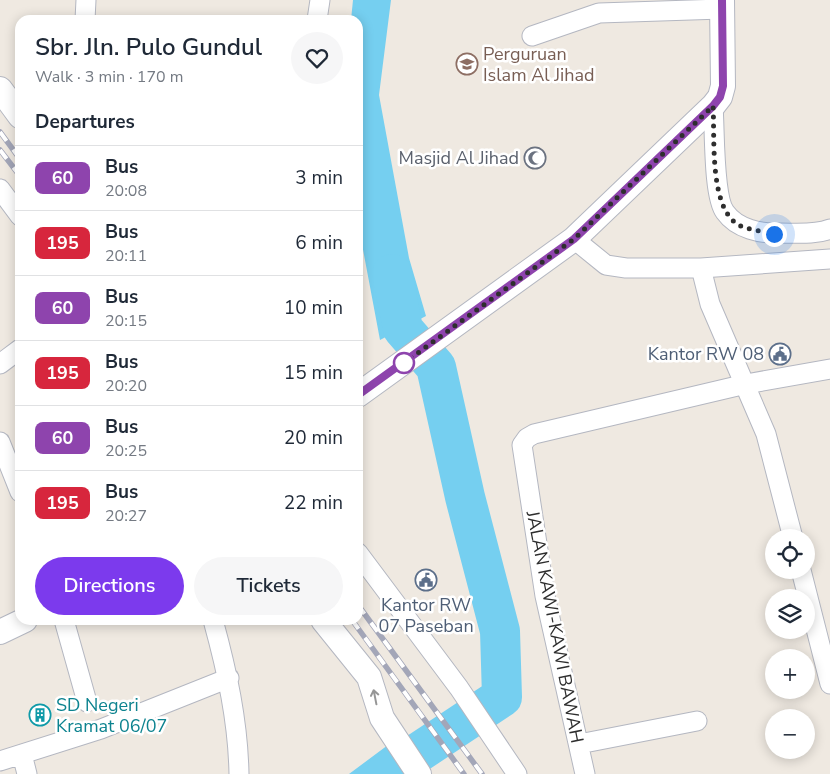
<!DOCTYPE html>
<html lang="en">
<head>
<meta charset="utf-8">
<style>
  :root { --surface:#fff; --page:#f6f6f7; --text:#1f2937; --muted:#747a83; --line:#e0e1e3; --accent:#7c3aed }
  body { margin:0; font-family:"Nunito Sans",sans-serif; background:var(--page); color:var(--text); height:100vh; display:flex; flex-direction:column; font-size:19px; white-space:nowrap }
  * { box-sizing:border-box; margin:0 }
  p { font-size:16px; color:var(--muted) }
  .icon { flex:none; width:28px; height:28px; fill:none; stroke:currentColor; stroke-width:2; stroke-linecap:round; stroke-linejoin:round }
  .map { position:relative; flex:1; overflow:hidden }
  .drawer { position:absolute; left:15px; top:15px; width:348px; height:610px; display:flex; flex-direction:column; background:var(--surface); border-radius:15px; box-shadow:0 2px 12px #0003 }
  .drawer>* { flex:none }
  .badge { padding:0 10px; border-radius:8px; font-size:18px; line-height:32px }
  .tools { position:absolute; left:765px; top:529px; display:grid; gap:10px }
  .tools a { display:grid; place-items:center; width:50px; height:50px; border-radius:50%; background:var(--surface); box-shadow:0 2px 12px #0003; font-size:25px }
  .you { position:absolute; width:25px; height:25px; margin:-12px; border:4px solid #fff; border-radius:50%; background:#1a73e8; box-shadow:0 0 0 8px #1a73e833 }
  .map>.badge { position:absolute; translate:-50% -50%; box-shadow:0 0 0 2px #fff }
  h2 { padding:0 20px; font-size:19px; line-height:45px }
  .round { display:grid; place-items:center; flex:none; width:52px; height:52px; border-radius:26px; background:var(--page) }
  .headline { display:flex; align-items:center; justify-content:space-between; height:85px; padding:0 20px }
  h1 { font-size:24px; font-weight:600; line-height:38px }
  .action { display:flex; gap:10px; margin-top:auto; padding:10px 20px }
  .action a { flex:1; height:58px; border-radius:30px; background:var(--accent); color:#fff; font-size:20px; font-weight:600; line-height:58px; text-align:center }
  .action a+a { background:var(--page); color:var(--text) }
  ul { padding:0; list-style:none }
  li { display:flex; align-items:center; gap:15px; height:65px; padding:0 20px; border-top:1px solid var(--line) }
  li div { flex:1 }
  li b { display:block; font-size:19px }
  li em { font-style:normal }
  li .badge { min-width:55px; font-weight:700; text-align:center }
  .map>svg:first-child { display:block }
</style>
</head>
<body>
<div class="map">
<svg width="830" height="774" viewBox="0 0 830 774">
  <rect width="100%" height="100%" fill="#efe9e1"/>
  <path fill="#75cff0" d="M 353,0 L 391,0 L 379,95 L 409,258 L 426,316 L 380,340 L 358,223 L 358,20 L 351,20 Z
    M 388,745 L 408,770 L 403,774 L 349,774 Z"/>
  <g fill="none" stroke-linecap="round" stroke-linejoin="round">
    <path stroke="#75cff0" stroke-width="40" d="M 386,774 L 502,697 L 500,631 L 465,497 L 436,367 L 403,329 L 392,274"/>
    <g stroke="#b4b7c1" stroke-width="21">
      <path id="minor" d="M 85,20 L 86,0
        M 317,20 L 320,0
        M 532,36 L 599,13 L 722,9
        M 713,106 C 715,129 713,196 725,212 C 737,229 761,234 780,233 C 796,233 816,235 830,229
        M 0,189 L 20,216
        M 574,239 L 606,265 L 626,268 L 701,268 L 710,304 L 766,434 L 793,538
        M 701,268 L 830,259
        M 0,364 L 20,349
        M 0,442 L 20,492
        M 358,553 L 459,688 L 517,774
        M 801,570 L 830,684
        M 64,620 L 87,702
        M 213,620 C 227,671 238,721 239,774
        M 579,744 L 697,721
        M 22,754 L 27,774
        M 0,761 L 101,729 L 229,678
        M 585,774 L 545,596 L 522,445 L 527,438 L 534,434 L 746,384 L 830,369"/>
    </g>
    <g stroke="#b4b7c1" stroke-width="26">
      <path id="tertiary" d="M 0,89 L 20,116
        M 358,395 L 574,239 L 713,106 L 720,97 L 723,86 L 722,0
        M 323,620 L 369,677 L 382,718 L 419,774
        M 0,632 L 25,620"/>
    </g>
    <use href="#minor" stroke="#fff" stroke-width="19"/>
    <use href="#tertiary" stroke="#fff" stroke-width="24"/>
    <g stroke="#a3a6b8" stroke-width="5.5">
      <path id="rail" d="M 0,132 L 20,159
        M 0,150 L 20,176
        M 358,605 L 482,774
        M 352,620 L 464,774"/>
    </g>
    <use href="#rail" stroke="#fff" stroke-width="4" stroke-dasharray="11" stroke-linecap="butt"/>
  </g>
  <defs><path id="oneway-shaft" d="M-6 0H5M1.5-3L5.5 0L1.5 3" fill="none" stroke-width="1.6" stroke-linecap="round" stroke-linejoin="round" transform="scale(1.25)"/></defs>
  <use stroke="#969696" href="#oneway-shaft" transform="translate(375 697) rotate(-101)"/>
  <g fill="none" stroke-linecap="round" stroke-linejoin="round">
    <g stroke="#fff" stroke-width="11">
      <path id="line" d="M 358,395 L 574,239 L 713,106 L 720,97 L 723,86 L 722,0"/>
    </g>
    <use href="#line" stroke="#8e44ad" stroke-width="8"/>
    <path stroke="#2e2e2e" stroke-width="5" stroke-dasharray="0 9" d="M 404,363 L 574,239 L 713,106 C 715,137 709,205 737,224 C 747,230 762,231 774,234"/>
  </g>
  <defs>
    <g id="school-ring" transform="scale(1.125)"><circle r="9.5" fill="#fff" stroke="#8d6e63" stroke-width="1.5"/><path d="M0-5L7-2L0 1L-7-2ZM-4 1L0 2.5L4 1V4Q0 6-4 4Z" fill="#8d6e63"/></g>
    <g id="mosque-ring" transform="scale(1.125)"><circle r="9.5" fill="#fff" stroke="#6b7280" stroke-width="1.5"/><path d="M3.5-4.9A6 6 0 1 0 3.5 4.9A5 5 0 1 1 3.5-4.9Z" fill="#6b7280"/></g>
    <g id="civic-ring" transform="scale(1.125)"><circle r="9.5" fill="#fff" stroke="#5c6f8a" stroke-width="1.5"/><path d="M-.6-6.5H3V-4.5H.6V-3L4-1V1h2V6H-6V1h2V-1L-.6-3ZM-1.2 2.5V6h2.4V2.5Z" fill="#5c6f8a"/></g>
    <g id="building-ring" transform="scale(1.125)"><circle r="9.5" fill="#fff" stroke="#0f9aa8" stroke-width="1.5"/><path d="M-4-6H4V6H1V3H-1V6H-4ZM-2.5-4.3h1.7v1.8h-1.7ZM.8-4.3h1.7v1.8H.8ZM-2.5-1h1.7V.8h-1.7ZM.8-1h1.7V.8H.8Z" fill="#0f9aa8"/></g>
  </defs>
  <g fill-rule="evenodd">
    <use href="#school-ring" x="467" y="64"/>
    <use href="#mosque-ring" x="535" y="158"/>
    <use href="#civic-ring" x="780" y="354"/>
    <use href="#civic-ring" x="426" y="580"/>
    <use href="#building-ring" x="40" y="715"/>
  </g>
  <circle fill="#fff" stroke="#8e44ad" stroke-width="2.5" cx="404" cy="363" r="10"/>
  <g text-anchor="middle" stroke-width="5" stroke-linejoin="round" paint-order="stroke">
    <g font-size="18" fill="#785e54" stroke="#fff" text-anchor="start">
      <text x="483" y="60">Perguruan<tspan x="483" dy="21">Islam Al Jihad</tspan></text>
    </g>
    <g font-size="18" fill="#5b616d" stroke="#fff" text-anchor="end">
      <text x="519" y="164">Masjid Al Jihad</text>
    </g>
    <g font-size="18" fill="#4e5e75" stroke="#fff" text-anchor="end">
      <text x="764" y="360">Kantor RW 08</text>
      <text x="426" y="611" text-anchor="middle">Kantor RW<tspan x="426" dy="21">07 Paseban</tspan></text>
    </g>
    <g font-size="18" fill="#2e2e2e" stroke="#fff">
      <text transform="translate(555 627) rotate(79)" y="6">JALAN KAWI-KAWI BAWAH</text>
    </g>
    <g font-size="18" fill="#0d838f" stroke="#fff" text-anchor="start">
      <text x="56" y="711">SD Negeri<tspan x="56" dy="21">Kramat 06/07</tspan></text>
    </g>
  </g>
</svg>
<div class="tools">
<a><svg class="icon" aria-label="locate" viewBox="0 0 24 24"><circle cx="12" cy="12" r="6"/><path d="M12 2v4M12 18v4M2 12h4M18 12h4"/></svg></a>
<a><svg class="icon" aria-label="layers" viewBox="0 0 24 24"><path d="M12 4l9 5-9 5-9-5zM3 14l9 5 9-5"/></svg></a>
<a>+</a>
<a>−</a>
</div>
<div class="you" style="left:774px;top:234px"></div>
<section class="drawer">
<div class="headline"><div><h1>Sbr. Jln. Pulo Gundul</h1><p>Walk · 3 min · 170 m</p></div><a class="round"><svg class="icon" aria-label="heart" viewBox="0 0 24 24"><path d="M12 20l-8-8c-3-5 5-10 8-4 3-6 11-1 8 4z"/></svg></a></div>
<h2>Departures</h2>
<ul>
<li><span class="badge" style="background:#8e44ad;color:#fff">60</span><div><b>Bus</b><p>20:08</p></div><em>3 min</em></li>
<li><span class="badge" style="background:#d7263d;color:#fff">195</span><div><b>Bus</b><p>20:11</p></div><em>6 min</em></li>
<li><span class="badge" style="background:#8e44ad;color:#fff">60</span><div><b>Bus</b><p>20:15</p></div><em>10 min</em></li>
<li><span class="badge" style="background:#d7263d;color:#fff">195</span><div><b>Bus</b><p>20:20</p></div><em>15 min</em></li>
<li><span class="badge" style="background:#8e44ad;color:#fff">60</span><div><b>Bus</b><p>20:25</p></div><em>20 min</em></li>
<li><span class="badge" style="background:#d7263d;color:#fff">195</span><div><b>Bus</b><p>20:27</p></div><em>22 min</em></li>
</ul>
<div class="action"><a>Directions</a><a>Tickets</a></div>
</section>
</div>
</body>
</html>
